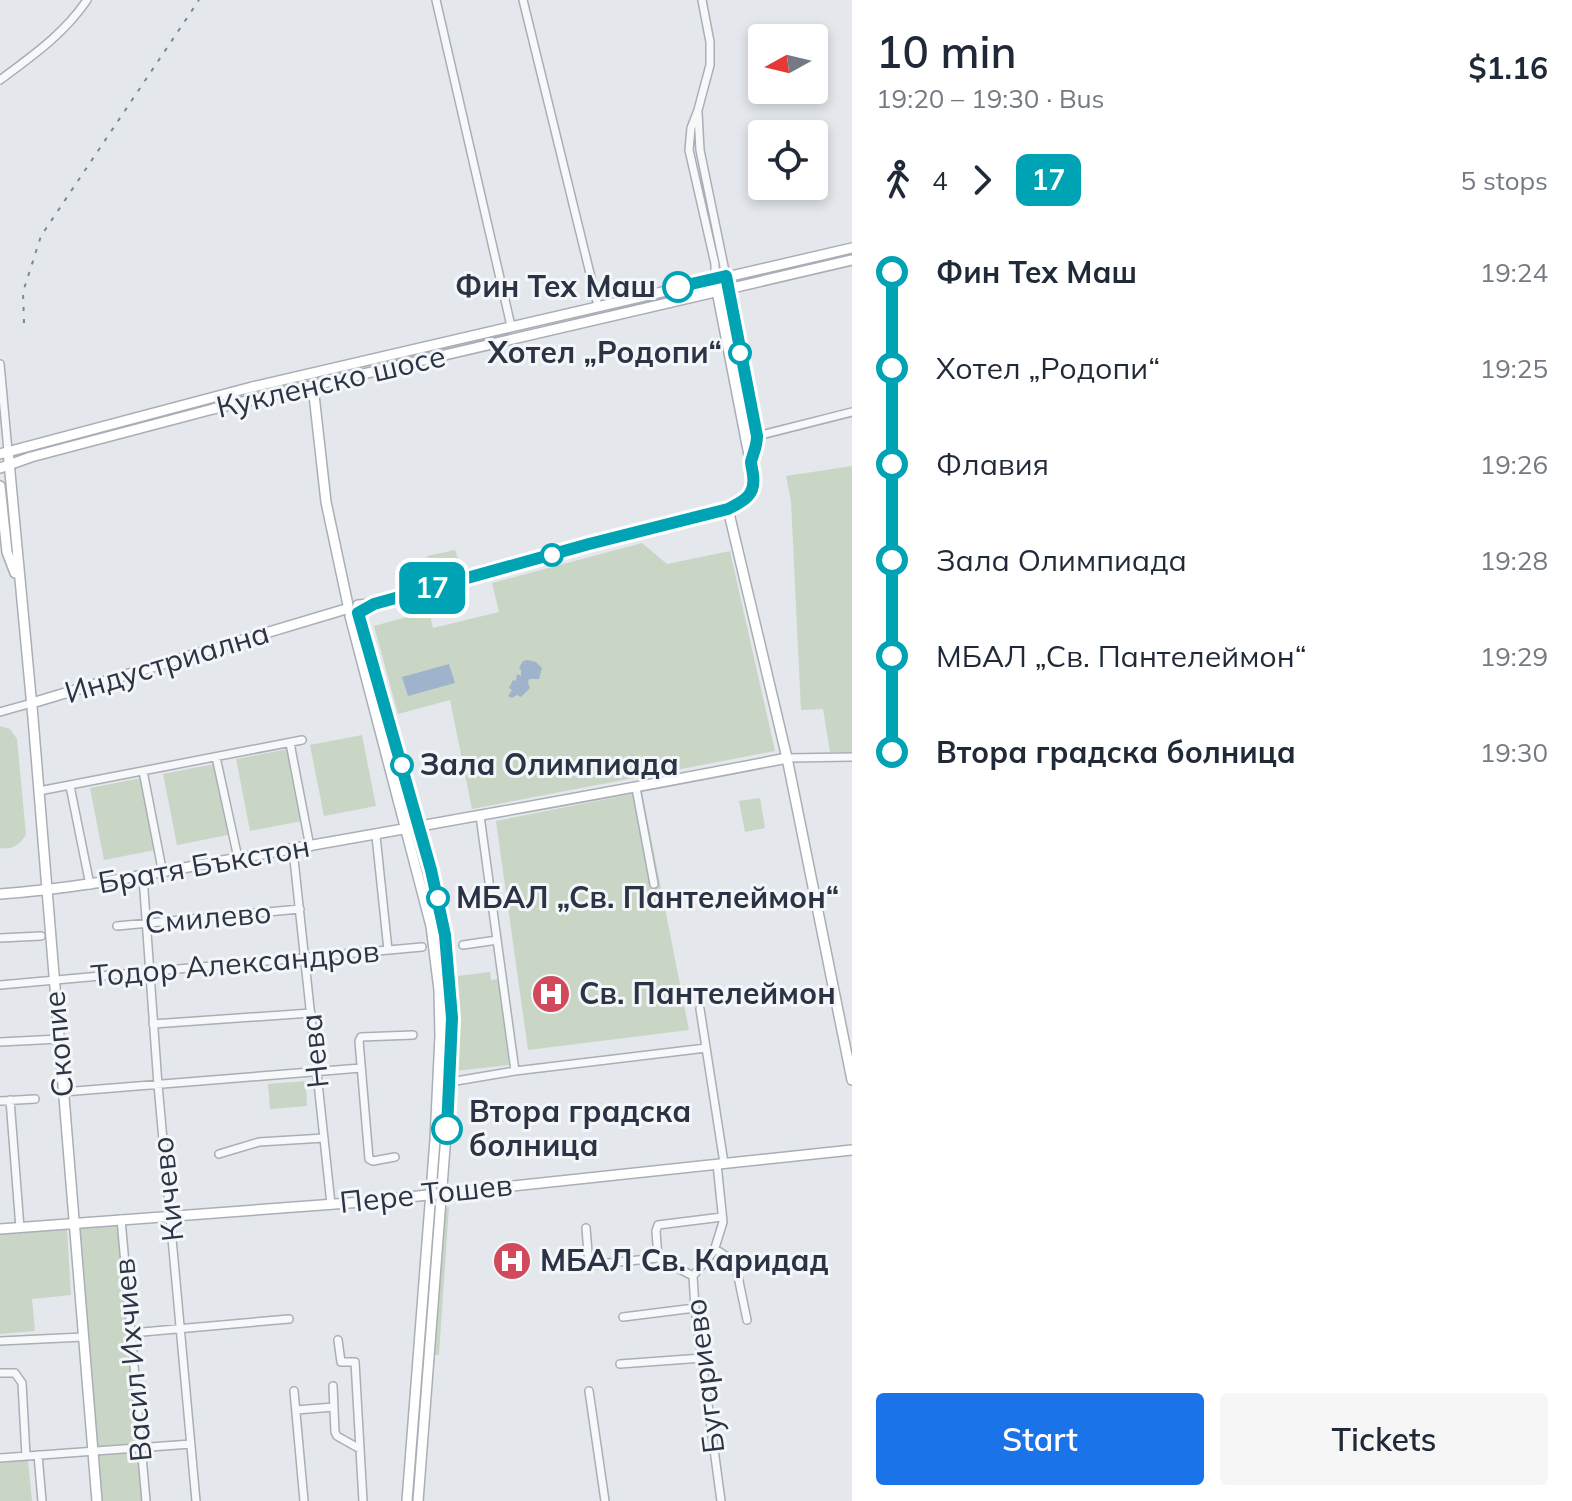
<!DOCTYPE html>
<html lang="en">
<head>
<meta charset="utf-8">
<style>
  :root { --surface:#fff; --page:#f6f6f7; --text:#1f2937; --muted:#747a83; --accent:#1a73e8 }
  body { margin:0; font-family:Mulish,sans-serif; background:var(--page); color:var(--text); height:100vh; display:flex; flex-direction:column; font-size:30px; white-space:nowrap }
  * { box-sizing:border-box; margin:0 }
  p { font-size:26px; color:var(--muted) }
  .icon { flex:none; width:44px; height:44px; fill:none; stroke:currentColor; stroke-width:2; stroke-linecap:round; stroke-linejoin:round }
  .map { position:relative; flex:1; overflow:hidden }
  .sheet { display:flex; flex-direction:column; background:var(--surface); width:720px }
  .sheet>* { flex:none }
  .badge { padding:0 16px; border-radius:12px; font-size:28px; line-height:52px }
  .needle { width:52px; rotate:262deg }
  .fabs { position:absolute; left:748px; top:24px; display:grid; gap:16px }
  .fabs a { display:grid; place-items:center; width:80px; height:80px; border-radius:8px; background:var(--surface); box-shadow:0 4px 12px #0003; font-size:40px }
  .map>.badge { position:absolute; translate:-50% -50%; box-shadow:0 0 0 4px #fff }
  .legs { display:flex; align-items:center; gap:12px; height:88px; padding:0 24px; font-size:26px }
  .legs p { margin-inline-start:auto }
  .summary { display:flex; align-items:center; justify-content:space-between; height:136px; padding:0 24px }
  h1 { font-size:44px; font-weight:600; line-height:60px }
  .button { display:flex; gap:16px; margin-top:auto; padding:16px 24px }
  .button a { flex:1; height:92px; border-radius:8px; background:var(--accent); color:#fff; font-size:32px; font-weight:600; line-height:92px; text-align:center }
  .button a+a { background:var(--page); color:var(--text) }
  ul { padding:0 24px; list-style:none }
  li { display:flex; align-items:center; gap:28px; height:96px; font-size:30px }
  li i { display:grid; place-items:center; width:12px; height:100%; margin:0 10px; background:currentColor }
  li i::after { content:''; width:20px; height:20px; margin:-10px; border:6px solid; border-radius:50%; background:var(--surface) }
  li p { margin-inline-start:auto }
  li:first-child i { background:linear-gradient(#0000 50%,currentColor 0) }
  li:last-child i { background:linear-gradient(currentColor 50%,#0000 0) }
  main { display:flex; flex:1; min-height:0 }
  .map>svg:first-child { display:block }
</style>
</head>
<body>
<main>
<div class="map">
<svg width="852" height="1501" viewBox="0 0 852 1501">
  <rect width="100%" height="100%" fill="#e4e7ec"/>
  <path fill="#c9d6c5" d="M 852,466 L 852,752 L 830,752 L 823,709 L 801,710 L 791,501 L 786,476 Z
    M 642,543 L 667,564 L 730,551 L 775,751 L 472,809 L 450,700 L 398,714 L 374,626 L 429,611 L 433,628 L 499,612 L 492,583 Z
    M 455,550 L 460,564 L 432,571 L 427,556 Z
    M 0,726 L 10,729 L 17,739 L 26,835 C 19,845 12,850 0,848 Z
    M 362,735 L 376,806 L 324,816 L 310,745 Z
    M 288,749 L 302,821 L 250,831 L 236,759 Z
    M 214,764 L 228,835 L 177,845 L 163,774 Z
    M 141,778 L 155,850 L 104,860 L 90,788 Z
    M 642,792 L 689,1030 L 528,1050 L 496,821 Z
    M 760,798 L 765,828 L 745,832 L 739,801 Z
    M 490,972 L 491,980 L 499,979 L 509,1065 L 455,1071 L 459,1032 L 458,976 Z
    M 306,1081 L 307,1106 L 270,1109 L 268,1084 Z
    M 449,1207 L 439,1355 L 435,1355 L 444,1208 Z
    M 118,1221 L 143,1501 L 100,1501 L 76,1225 Z
    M 67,1229 L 71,1295 L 32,1299 L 35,1331 L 0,1334 L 0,1233 Z
    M 28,1460 L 32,1501 L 0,1501 L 0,1463 Z"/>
  <path fill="#9fb4cc" d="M 527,660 L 536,662 L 542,668 L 539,679 L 529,679 L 528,683 L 530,688 L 521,697 L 517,695 L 512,698 L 508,696 L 512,690 L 509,688 L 513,680 L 516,681 L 517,674 L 521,676 L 521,670 L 519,668 L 523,661 Z
    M 449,664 L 455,683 L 408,696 L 402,677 Z"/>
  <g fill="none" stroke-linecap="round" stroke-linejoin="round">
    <g stroke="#a9aeb7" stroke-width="10">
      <path id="street" d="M 436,0 L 511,326
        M 523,0 L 598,306
        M 702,0 L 710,42 L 710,65 L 698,110 L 691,128 L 689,150 L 715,264 L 715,278
        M 0,80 C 32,56 64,34 87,0
        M 698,113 L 700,150 L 726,276
        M 0,364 L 8,451
        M 757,436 L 852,412
        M 0,712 L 32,703
        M 290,743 L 310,847
        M 216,757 L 238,858
        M 787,758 L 852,757
        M 143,771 L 163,874
        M 70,786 L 90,885
        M 636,788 L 654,884
        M 39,791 L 302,740
        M 480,816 L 515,1071
        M 376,836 L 388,950
        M 293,850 L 331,1204
        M 143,877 L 158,1085 L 196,1501
        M 117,926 L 300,909
        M 0,938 L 41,936
        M 463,945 L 497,940
        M 0,985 L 422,947
        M 700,1009 L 724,1163
        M 153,1024 L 311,1013
        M 0,1042 L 59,1039
        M 450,1082 L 515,1071 L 706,1048
        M 63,1092 L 361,1068
        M 10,1100 L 20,1228
        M 0,1101 L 35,1099
        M 219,1154 L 259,1142 L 324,1138
        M 395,1157 L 373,1161 L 369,1159 L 359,1041 L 361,1037 L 413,1035
        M 717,1164 L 723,1222 L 714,1251 L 693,1276 L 695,1308 L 721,1501
        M 121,1219 L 146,1501
        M 586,1228 L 589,1265 L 658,1258 L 693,1276
        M 715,1249 L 735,1262 L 747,1320
        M 658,1258 L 656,1231 L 658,1225 L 722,1217
        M 623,1317 L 695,1308
        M 131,1333 L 289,1319
        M 338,1340 L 341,1362 L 355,1362 L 363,1501
        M 0,1341 L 83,1337
        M 620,1364 L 702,1358
        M 0,1373 L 15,1373 L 22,1383 L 26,1456
        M 333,1386 L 335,1432 L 337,1436 L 360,1449
        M 294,1391 L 304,1501
        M 589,1391 L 605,1501
        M 296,1410 L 334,1407
        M 38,1455 L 42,1501
        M 0,1458 L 191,1444"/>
    </g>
    <g stroke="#a9aeb7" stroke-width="12">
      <path id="secondary" d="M 727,287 L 757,436 L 757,448 L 751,463
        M 313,386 L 326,502 L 348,605
        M 8,451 L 33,718 L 97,1501
        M 0,454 L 252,387 L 852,248
        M 0,468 L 31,457 L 213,409 L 852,260
        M 0,486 L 7,552 L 15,573
        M 728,509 L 787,758 L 852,1080
        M 358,605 L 374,604 L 589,544 L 728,509 C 744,502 751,498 754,481 L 716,286
        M 358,613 L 431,870 L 445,940 L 451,987 L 450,1082 L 418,1501
        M 350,616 L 431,926 L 439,990 L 440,1036 L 435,1140 L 407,1501
        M 32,703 L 346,609
        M 0,894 C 83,888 158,872 239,858 C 422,826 605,794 787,758
        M 0,1229 L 362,1202 L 852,1150"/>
    </g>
    <use href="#street" stroke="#f7f8fa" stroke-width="7"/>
    <use href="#secondary" stroke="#fff" stroke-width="9"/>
    <path stroke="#7d8696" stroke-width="2" stroke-dasharray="4 8" stroke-linecap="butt" d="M 24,323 L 23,292 L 41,236 L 199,0"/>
  </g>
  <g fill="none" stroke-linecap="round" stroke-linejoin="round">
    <g stroke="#fff" stroke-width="18">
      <path id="line-1" d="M 447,1129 L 452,1018 L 445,935 L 431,870 L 358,613 L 374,604 L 589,544 L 728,509 C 744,501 756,495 753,475 C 753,473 751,464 751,462 C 753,453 757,447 757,436 L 726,276 L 678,287"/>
    </g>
    <use href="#line-1" stroke="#00a3b4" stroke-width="12"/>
  </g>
  <defs>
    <g id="hospital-disc" transform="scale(2)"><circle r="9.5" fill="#d1495b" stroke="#f4f6f9"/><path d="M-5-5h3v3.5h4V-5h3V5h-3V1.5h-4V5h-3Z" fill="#fff"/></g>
  </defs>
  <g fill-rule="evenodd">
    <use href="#hospital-disc" x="551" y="994"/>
    <use href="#hospital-disc" x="512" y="1261"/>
  </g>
  <g fill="#fff" stroke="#00a3b4" stroke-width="4">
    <circle cx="678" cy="287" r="14"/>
    <circle cx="740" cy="353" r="10"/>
    <circle cx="552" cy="555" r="10"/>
    <circle cx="402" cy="765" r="10"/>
    <circle cx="438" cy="898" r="10"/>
    <circle cx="447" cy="1129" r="14"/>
  </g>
  <g text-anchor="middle" stroke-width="6" stroke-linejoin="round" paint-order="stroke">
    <g font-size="30" font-weight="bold" fill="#2b3445" stroke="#f4f6f9" text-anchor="start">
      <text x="656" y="297" text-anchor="end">Фин Тех Маш</text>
      <text x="722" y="363" text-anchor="end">Хотел „Родопи“</text>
      <text x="420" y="775">Зала Олимпиада</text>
      <text x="456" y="908">МБАЛ „Св. Пантелеймон“</text>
      <text x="469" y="1122">Втора градска<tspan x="469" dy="34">болница</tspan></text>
    </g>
    <g font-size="30" fill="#2b3445" stroke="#f4f6f9">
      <text transform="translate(331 382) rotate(-13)" y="10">Кукленско шосе</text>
      <text transform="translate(167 663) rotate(-17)" y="10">Индустриална</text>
      <text transform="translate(204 865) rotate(-10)" y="10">Братя Бъкстон</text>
      <text transform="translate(208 918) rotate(-5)" y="10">Смилево</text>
      <text transform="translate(235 964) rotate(-5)" y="10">Тодор Александров</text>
      <text transform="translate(59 1044) rotate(-95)" y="10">Скопие</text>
      <text transform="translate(315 1051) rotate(-96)" y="10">Нева</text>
      <text transform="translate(168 1189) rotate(-96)" y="10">Кичево</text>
      <text transform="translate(426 1194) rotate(-6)" y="10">Пере Тошев</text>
      <text transform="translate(133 1360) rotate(-95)" y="10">Васил Ихчиев</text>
      <text transform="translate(705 1376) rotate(-97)" y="10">Бугариево</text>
    </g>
    <g font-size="30" font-weight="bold" fill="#2b3445" stroke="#f4f6f9" text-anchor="start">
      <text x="579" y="1004">Св. Пантелеймон</text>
      <text x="540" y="1271">МБАЛ Св. Каридад</text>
    </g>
  </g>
</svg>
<div class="fabs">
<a><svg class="needle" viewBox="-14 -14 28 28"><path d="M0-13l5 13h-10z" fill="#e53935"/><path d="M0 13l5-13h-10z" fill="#747a83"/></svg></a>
<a><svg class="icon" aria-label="locate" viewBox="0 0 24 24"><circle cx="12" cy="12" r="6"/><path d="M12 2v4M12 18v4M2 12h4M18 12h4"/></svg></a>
</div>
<b class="badge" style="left:432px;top:588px;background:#00a3b4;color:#fff">17</b>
</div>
<section class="sheet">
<div class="summary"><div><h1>10 min</h1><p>19:20 – 19:30 · Bus</p></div><b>$1.16</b></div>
<div class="legs"><svg class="icon" aria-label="walk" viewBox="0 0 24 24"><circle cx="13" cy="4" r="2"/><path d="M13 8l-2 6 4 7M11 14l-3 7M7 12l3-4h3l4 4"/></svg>4<svg class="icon" aria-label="forward" viewBox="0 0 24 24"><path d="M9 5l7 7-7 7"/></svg><b class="badge" style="background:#00a3b4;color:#fff">17</b><p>5 stops</p></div>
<ul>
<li><i style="color:#00a3b4"></i><b>Фин Тех Маш</b><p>19:24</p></li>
<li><i style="color:#00a3b4"></i><span>Хотел „Родопи“</span><p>19:25</p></li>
<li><i style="color:#00a3b4"></i><span>Флавия</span><p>19:26</p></li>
<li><i style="color:#00a3b4"></i><span>Зала Олимпиада</span><p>19:28</p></li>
<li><i style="color:#00a3b4"></i><span>МБАЛ „Св. Пантелеймон“</span><p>19:29</p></li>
<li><i style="color:#00a3b4"></i><b>Втора градска болница</b><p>19:30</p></li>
</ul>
<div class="button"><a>Start</a><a>Tickets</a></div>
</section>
</main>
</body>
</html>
